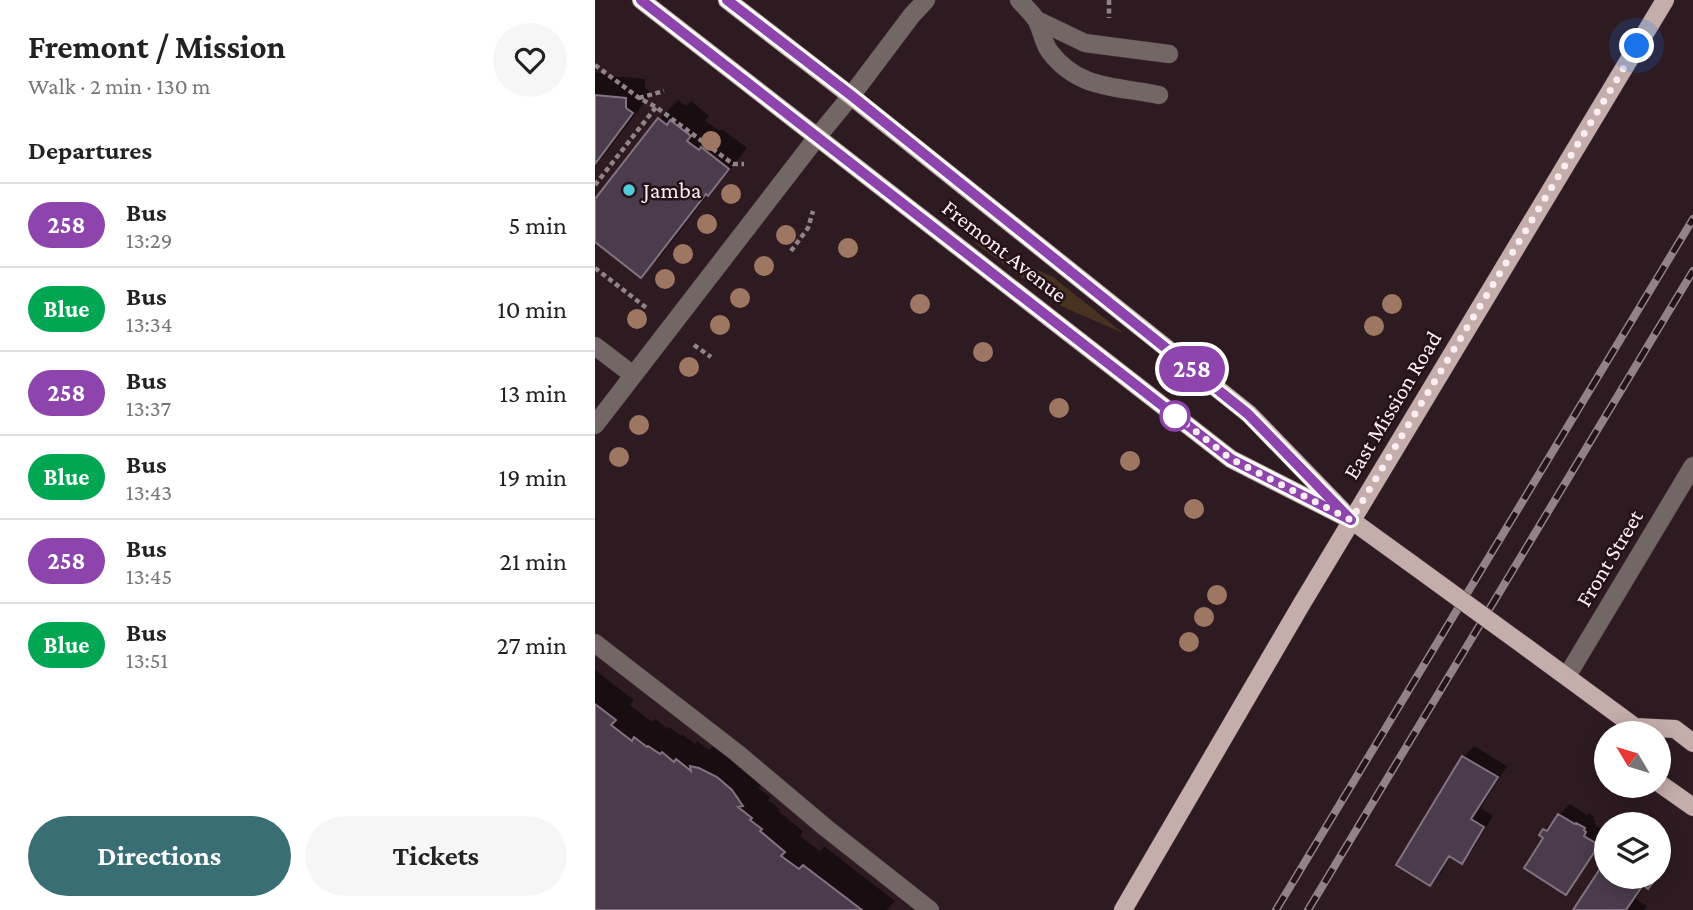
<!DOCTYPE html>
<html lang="en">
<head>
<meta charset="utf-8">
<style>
  :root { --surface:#fff; --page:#f6f6f6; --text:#222; --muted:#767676; --line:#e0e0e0; --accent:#386e74 }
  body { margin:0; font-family:"Crimson Pro",serif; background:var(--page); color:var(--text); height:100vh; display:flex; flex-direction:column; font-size:26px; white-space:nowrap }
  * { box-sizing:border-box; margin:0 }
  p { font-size:23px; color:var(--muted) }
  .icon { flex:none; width:38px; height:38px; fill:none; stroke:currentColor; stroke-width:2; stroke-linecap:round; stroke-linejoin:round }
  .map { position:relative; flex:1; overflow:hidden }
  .panel { display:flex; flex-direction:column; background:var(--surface); width:595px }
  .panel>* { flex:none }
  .badge { padding:0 14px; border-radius:23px; font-size:24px; line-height:46px }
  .needle { width:46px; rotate:308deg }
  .fabs { position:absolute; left:999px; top:721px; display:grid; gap:14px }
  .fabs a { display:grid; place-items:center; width:77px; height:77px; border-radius:50%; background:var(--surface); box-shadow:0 4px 18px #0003; font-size:35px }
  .you { position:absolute; width:35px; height:35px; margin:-18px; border:5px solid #fff; border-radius:50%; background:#1a73e8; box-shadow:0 0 0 10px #1a73e833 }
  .map>.badge { position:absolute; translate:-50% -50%; box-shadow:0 0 0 4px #fff }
  h2 { padding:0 28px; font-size:26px; line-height:63px }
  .round { display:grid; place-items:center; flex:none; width:74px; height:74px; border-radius:37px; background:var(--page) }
  .head { display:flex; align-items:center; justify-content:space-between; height:119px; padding:0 28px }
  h1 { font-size:33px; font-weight:700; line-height:52px }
  .cta { display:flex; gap:14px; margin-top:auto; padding:14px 28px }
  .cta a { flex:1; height:80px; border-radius:42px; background:var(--accent); color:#fff; font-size:28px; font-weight:700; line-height:80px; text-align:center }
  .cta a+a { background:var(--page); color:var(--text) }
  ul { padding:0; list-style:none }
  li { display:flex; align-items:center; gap:21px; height:84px; padding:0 28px; border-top:2px solid var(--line) }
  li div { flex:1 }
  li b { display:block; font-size:26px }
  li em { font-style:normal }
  li .badge { min-width:77px; font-weight:700; text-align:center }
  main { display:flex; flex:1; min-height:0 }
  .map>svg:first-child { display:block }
</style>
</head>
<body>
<main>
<section class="panel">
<div class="head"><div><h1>Fremont / Mission</h1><p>Walk · 2 min · 130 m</p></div><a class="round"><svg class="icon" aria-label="heart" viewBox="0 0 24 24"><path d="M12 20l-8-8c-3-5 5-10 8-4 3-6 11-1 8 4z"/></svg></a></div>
<h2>Departures</h2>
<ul>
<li><span class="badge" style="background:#8e44ad;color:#fff">258</span><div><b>Bus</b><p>13:29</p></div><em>5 min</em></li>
<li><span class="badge" style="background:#00a651;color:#fff">Blue</span><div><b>Bus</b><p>13:34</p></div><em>10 min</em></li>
<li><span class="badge" style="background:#8e44ad;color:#fff">258</span><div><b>Bus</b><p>13:37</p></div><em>13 min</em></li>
<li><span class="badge" style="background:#00a651;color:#fff">Blue</span><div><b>Bus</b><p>13:43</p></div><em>19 min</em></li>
<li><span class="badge" style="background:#8e44ad;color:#fff">258</span><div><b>Bus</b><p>13:45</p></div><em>21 min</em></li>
<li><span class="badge" style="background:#00a651;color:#fff">Blue</span><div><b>Bus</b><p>13:51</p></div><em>27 min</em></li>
</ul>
<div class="cta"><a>Directions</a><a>Tickets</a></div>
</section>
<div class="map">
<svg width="1098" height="910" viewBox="0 0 1098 910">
  <rect width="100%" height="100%" fill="#2e1b21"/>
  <path fill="#493220" d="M 377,241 L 458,277 L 528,333 L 468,307 Z"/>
  <path fill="#0007" d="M 0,72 L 17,76 L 50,79 L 50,88 L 57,93 L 0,167 Z
    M 83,100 L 91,106 L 96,101 L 114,116 L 110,121 L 125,131 L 127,129 L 152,148 L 132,174 L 118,188 L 66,256 L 46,276 L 0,240 L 0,202 L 64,119 Z
    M 0,670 L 39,700 L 35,705 L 57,722 L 60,719 L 73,729 L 74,727 L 86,736 L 87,734 L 100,744 L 102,741 L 114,750 L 117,747 L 124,749 L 156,770 L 166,785 L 163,788 L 175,797 L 173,800 L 185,809 L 183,811 L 208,831 L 205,836 L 225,851 L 229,846 L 300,901 L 292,910 L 0,910 Z
    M 879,746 L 912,766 L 886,808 L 898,816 L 877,851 L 867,862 L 856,855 L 846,873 L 835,883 L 803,864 L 869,757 Z
    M 975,804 L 992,815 L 994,813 L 999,817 L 998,819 L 1001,821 L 999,824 L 1012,832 L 1012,836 L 981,882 L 971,893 L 950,838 L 949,830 Z
    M 1064,858 L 1072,863 L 1064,876 Z
    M 1012,877 L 1063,877 L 1053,887 L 1050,885 L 1041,899 L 1052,906 L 1049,910 L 980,910 Z"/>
  <path fill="#4b3c4b" stroke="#837282" stroke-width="2" d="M 0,95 L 31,98 L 31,108 L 38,113 L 0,164 Z
    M 63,118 L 72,125 L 75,120 L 96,136 L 92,141 L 104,150 L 106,147 L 134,169 L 113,196 L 111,194 L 46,278 L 0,242 L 0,199 Z
    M 0,704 L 21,720 L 16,725 L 37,741 L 39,737 L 52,747 L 53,746 L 65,754 L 67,752 L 79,762 L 81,759 L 96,771 L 95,766 L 104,768 L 122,777 L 137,790 L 148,806 L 143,807 L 157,818 L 155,820 L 167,829 L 165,831 L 190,852 L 186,856 L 204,869 L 208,865 L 267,910 L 0,910 Z
    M 867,756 L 903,777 L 876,819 L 889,827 L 867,864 L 854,856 L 835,886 L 801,865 Z
    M 963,814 L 980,824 L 981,823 L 990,828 L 989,830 L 991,832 L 989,836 L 1004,845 L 971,895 L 929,868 L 948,838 L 944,835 L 948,829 L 952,831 Z
    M 1012,858 L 1012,877 L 1062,877 L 1053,889 L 1048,885 L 1031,910 L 978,910 Z"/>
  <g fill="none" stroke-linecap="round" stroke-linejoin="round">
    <g stroke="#4b383e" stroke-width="19">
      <path id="minor" d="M 424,0 C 430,7 438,14 442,21 C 447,31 448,43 455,52 C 484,90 522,86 564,95
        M 442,20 L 490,43 L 574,54
        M 0,346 L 38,375
        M 0,425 L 223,136 L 256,96 L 317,15 L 331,0
        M 0,643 L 142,753 L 231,828 L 335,910
        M 972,676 L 1098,466"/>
    </g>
    <g stroke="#4b383e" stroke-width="19">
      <path id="major" d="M 46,0 L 636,459 L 756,520 L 814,562
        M 132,0 L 256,96 L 654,414 L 747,510
        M 931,647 L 1040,727 L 1080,729 L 1098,743
        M 1064,783 L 1098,807
        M 528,910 L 706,605 L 1070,0"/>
    </g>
    <path stroke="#938287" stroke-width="4.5" stroke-dasharray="5 3.5" stroke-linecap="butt" d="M 514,0 L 514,18
      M 0,65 L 44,98 L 61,107 L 138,164 L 149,164
      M 44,98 L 69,91
      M 0,185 L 61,107
      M 196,251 L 213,228 L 218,211
      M 0,268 L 53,309
      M 99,345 L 116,357"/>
    <use href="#minor" stroke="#726765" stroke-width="18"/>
    <use href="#major" stroke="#c4adaa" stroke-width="18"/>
    <g stroke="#938287" stroke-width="8">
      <path id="rail" d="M 681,910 L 1098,219
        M 713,910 L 1098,271"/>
    </g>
    <use href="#rail" stroke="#241218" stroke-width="5" stroke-dasharray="16" stroke-linecap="butt"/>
    <g stroke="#4b383e" stroke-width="19" stroke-linecap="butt">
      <path id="major-bridge" d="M 814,562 L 931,647"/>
    </g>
    <use href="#major-bridge" stroke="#c4adaa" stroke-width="18"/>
  </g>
  <g fill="#9e7763">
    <circle cx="116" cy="141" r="10"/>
    <circle cx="136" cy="194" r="10"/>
    <circle cx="112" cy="224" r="10"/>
    <circle cx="191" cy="235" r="10"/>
    <circle cx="253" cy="248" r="10"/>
    <circle cx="88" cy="254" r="10"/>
    <circle cx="169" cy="266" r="10"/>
    <circle cx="70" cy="279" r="10"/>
    <circle cx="145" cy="298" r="10"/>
    <circle cx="325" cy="304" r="10"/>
    <circle cx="797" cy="304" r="10"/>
    <circle cx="42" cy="319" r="10"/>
    <circle cx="125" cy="325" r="10"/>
    <circle cx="779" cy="326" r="10"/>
    <circle cx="388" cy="352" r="10"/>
    <circle cx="94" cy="367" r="10"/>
    <circle cx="464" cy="408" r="10"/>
    <circle cx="44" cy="425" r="10"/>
    <circle cx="24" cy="457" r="10"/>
    <circle cx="535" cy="461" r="10"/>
    <circle cx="599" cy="509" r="10"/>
    <circle cx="622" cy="595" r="10"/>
    <circle cx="609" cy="617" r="10"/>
    <circle cx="594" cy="642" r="10"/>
  </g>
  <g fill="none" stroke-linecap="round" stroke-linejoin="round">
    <g stroke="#fff" stroke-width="16">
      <path id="line" d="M 46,0 L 636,459 L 756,520 L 653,414 L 257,96 L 132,0"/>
    </g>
    <use href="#line" stroke="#8e44ad" stroke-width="10"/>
    <path stroke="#fbedf1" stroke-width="7" stroke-dasharray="0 12.6" d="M 580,416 L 576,412 L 636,459 L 756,520 L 1042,46"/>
  </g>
  <circle fill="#52cbd8" stroke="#241218" stroke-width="2.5" cx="34" cy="190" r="7"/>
  <circle fill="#fff" stroke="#8e44ad" stroke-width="3.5" cx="580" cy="416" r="14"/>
  <g text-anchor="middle" stroke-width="5" stroke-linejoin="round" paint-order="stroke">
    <g font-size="23" fill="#fbedf1" stroke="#241218" text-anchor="start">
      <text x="48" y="198">Jamba</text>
    </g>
    <g font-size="23" fill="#fbedf1" stroke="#241218">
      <text transform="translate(410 251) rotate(38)" y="8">Fremont Avenue</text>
      <text transform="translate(797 405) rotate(-59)" y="8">East Mission Road</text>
      <text transform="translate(1014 558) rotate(-59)" y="8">Front Street</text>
    </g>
  </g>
</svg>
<div class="fabs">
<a><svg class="needle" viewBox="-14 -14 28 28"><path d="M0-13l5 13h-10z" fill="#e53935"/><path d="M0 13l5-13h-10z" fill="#767676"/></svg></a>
<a><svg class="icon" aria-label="layers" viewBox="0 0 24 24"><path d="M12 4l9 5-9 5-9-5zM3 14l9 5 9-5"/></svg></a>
</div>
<div class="you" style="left:1042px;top:46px"></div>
<b class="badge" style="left:597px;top:369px;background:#8e44ad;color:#fff">258</b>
</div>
</main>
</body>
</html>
